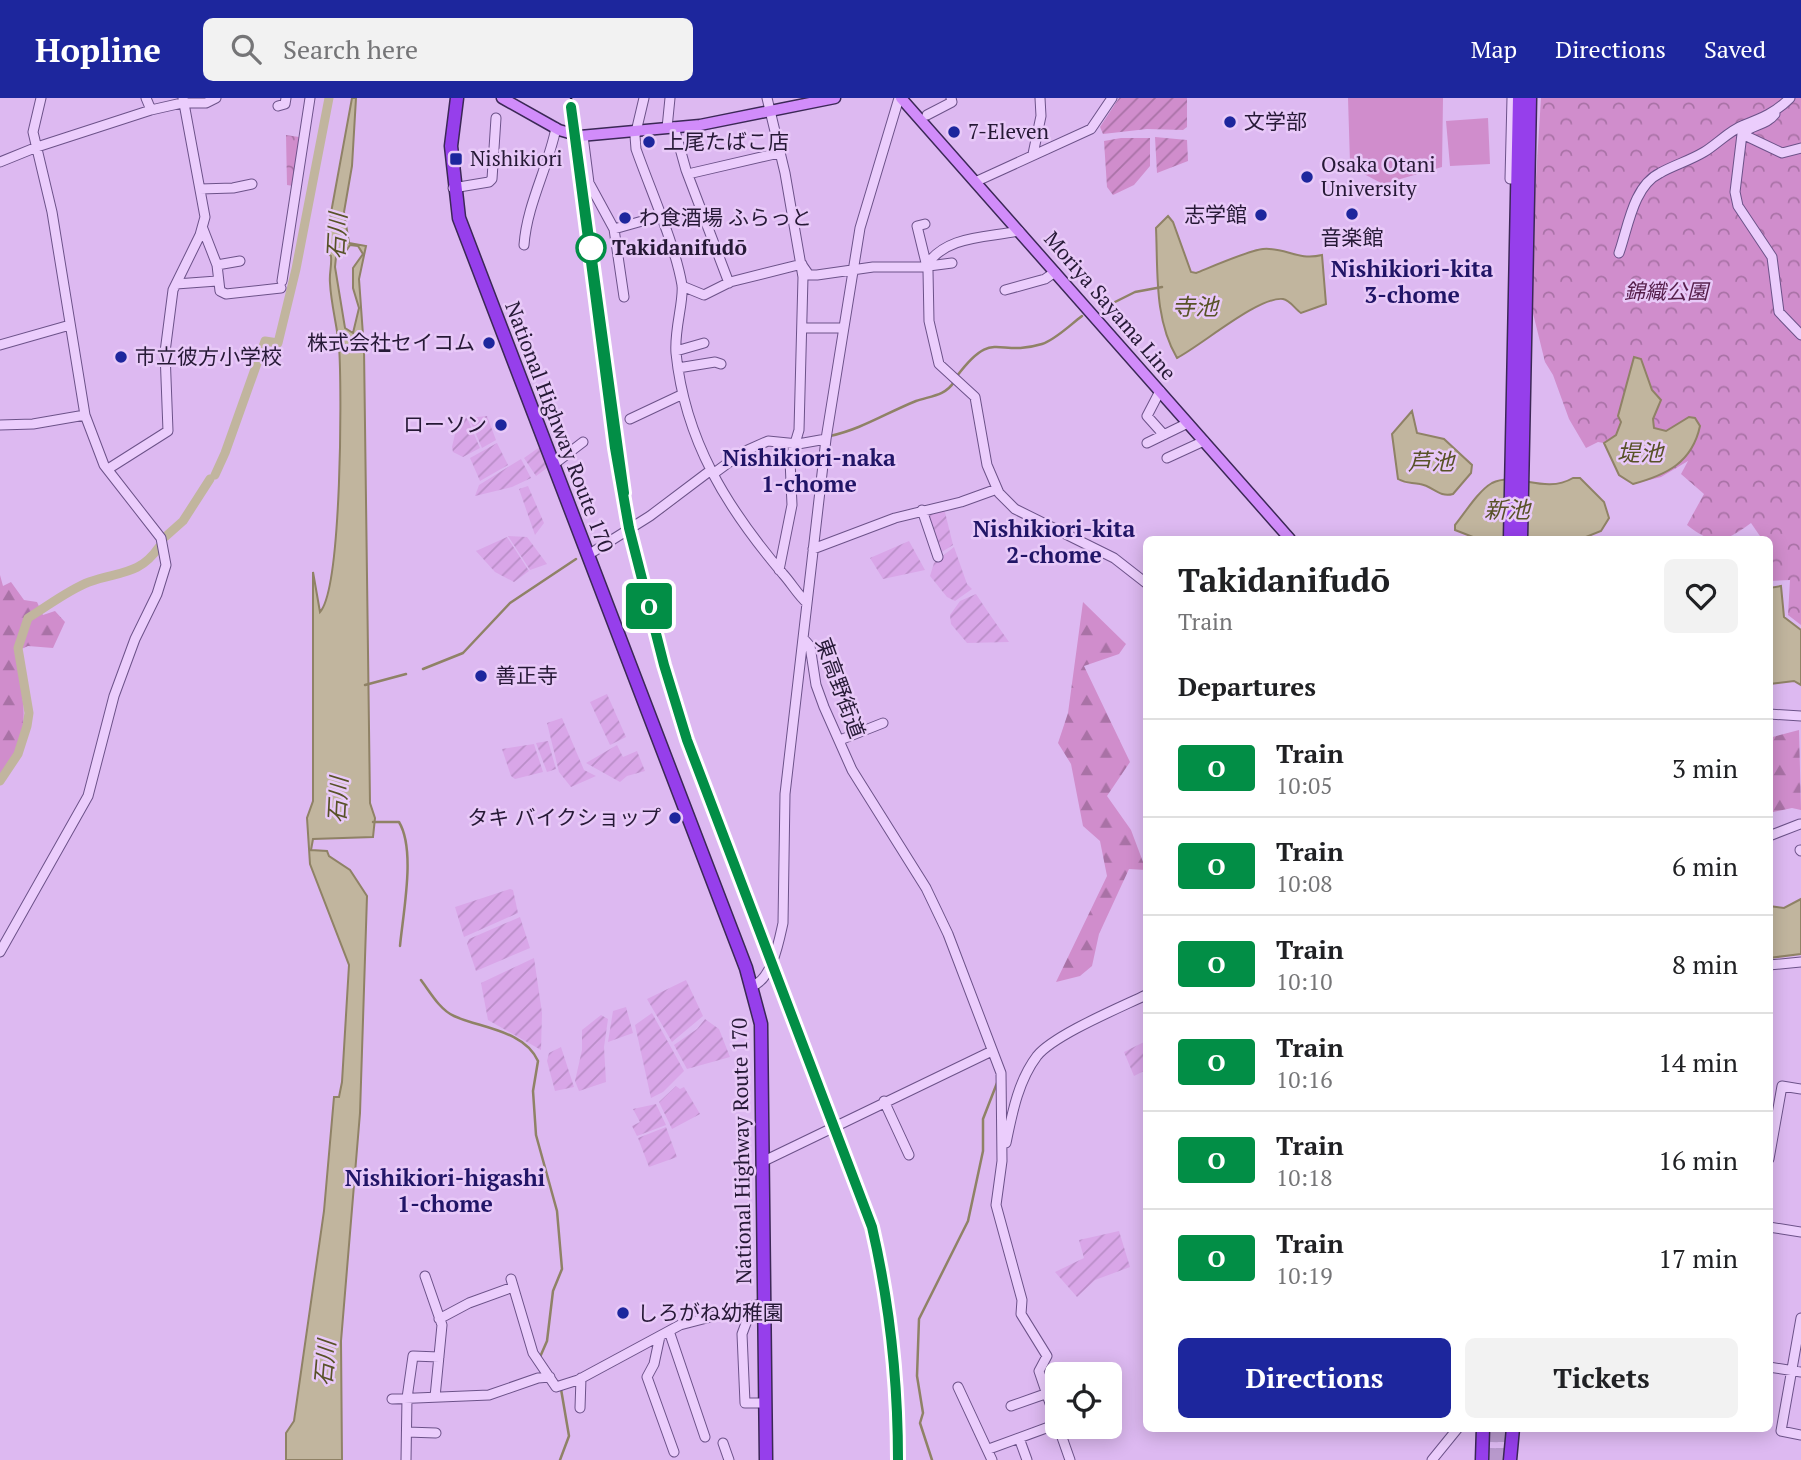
<!DOCTYPE html>
<html lang="en">
<head>
<meta charset="utf-8">
<style>
  :root { --surface:#fff; --page:#f2f2f2; --text:#202124; --muted:#757577; --line:#e0e0e0; --accent:#1d269d }
  body { margin:0; font-family:"PT Serif","Noto Sans JP",serif; background:var(--page); color:var(--text); height:100vh; display:flex; flex-direction:column; font-size:26px; white-space:nowrap }
  * { box-sizing:border-box; margin:0 }
  p { font-size:23px; color:var(--muted) }
  .icon { flex:none; width:38px; height:38px; fill:none; stroke:currentColor; stroke-width:2; stroke-linecap:round; stroke-linejoin:round }
  .map { position:relative; flex:1; overflow:hidden }
  .side { position:absolute; left:1143px; top:438px; width:630px; height:896px; display:flex; flex-direction:column; background:var(--surface); border-radius:10px; box-shadow:0 4px 18px #0003 }
  .side>* { flex:none }
  .badge { padding:0 14px; border-radius:5px; font-size:24px; line-height:46px }
  .controls { position:absolute; left:1045px; top:1264px; display:grid; gap:14px }
  .controls a { display:grid; place-items:center; width:77px; height:77px; border-radius:10px; background:var(--surface); box-shadow:0 4px 18px #0003; font-size:35px }
  .map>.badge { position:absolute; translate:-50% -50%; box-shadow:0 0 0 4px #fff }
  h2 { padding:0 35px; font-size:26px; line-height:63px }
  .round { display:grid; place-items:center; flex:none; width:74px; height:74px; border-radius:10px; background:var(--page) }
  .head { display:flex; align-items:center; justify-content:space-between; height:119px; padding:0 35px }
  h1 { font-size:33px; font-weight:700; line-height:52px }
  .button { display:flex; gap:14px; margin-top:auto; padding:14px 35px }
  .button a { flex:1; height:80px; border-radius:10px; background:var(--accent); color:#fff; font-size:28px; font-weight:700; line-height:80px; text-align:center }
  .button a+a { background:var(--page); color:var(--text) }
  ul { padding:0; list-style:none }
  li { display:flex; align-items:center; gap:21px; height:98px; padding:0 35px; border-top:2px solid var(--line) }
  li div { flex:1 }
  li b { display:block; font-size:26px }
  li em { font-style:normal }
  li .badge { min-width:77px; font-weight:700; text-align:center }
  header { display:flex; align-items:center; gap:42px; box-sizing:border-box; height:98px; padding:0 35px; background:var(--accent); color:#fff }
  header strong { font-size:33px }
  nav { display:flex; gap:38px; margin-inline-start:auto; font-size:24px }
  .search { width:490px; height:63px; background:var(--page); display:flex; align-items:center; gap:18px; box-sizing:border-box; padding:0 24px; border-radius:10px; color:var(--muted); font-size:26px }
  .map>svg:first-child { display:block }
</style>
</head>
<body>
<header>
<strong>Hopline</strong>
<div class="search"><svg class="icon" aria-label="search" viewBox="0 0 24 24"><circle cx="10" cy="10" r="6"/><path d="M15 15l6 6"/></svg>Search here</div>
<nav><a>Map</a><a>Directions</a><a>Saved</a></nav>
</header>
<div class="map">
<svg width="1801" height="1362" viewBox="0 0 1801 1362">
  <defs>
    <pattern id="farmland-furrows" width="10" height="10" patternUnits="userSpaceOnUse" patternTransform="scale(1.75)"><rect width="10" height="10" fill="#d9a6e8"/><path d="M-1 1l2-2M0 10L10 0M9 11l2-2" fill="none" stroke="#ba8ec8"/></pattern>
    <pattern id="forest-firs" width="22" height="20" patternUnits="userSpaceOnUse" patternTransform="scale(1.75)"><rect width="22" height="20" fill="#d08dcc"/><path d="M5 1l3.5 6h-7zM16 11l3.5 6h-7z" fill="#a972a6"/></pattern>
    <pattern id="park-crowns" width="20" height="18" patternUnits="userSpaceOnUse" patternTransform="scale(1.75)"><rect width="20" height="18" fill="#d08dcc"/><path d="M2 6a3 3 0 1 1 6 0M12 15a3 3 0 1 1 6 0" fill="none" stroke="#a972a6"/></pattern>
    <pattern id="garden-furrows" width="10" height="10" patternUnits="userSpaceOnUse" patternTransform="scale(1.75)"><rect width="10" height="10" fill="#d08dcc"/><path d="M-1 1l2-2M0 10L10 0M9 11l2-2" fill="none" stroke="#a972a6"/></pattern>
  </defs>
  <rect width="100%" height="100%" fill="#ddb9f1"/>
  <path fill="url(#farmland-furrows)" d="M 487,318 L 496,342 L 482,350 L 469,320 Z
    M 467,320 L 480,350 L 463,359 L 453,354 L 452,349 L 458,323 Z
    M 497,345 L 508,367 L 480,383 L 470,360 Z
    M 541,348 L 547,370 L 536,378 L 524,360 Z
    M 521,361 L 531,380 L 512,389 L 475,398 L 479,387 Z
    M 528,388 L 544,425 L 535,437 L 519,391 Z
    M 944,410 L 953,447 L 940,455 L 926,412 Z
    M 508,438 L 527,439 L 547,466 L 530,472 Z
    M 507,439 L 529,473 L 514,484 L 495,474 L 476,453 Z
    M 909,443 L 925,472 L 883,481 L 870,460 Z
    M 954,449 L 967,486 L 972,491 L 955,503 L 947,499 L 930,478 L 934,465 Z
    M 976,496 L 988,514 L 1009,544 L 967,545 L 951,526 L 950,517 L 960,503 Z
    M 607,596 L 626,639 L 610,647 L 590,604 Z
    M 562,620 L 584,672 L 596,678 L 571,689 L 559,674 L 547,625 Z
    M 548,643 L 556,671 L 547,674 L 536,645 Z
    M 534,646 L 543,674 L 515,681 L 511,678 L 502,651 Z
    M 617,647 L 623,659 L 637,653 L 645,673 L 627,678 L 620,684 L 586,665 Z
    M 510,791 L 513,792 L 518,815 L 464,839 L 455,809 Z
    M 520,819 L 530,850 L 476,873 L 467,846 L 469,841 Z
    M 534,860 L 542,915 L 541,952 L 488,922 L 481,885 Z
    M 686,882 L 703,918 L 672,944 L 647,901 Z
    M 626,909 L 633,935 L 608,944 L 613,913 Z
    M 652,915 L 684,973 L 663,994 L 651,1000 L 635,927 Z
    M 601,917 L 608,921 L 604,949 L 606,984 L 579,993 L 575,983 L 582,952 L 582,932 Z
    M 705,921 L 719,931 L 730,959 L 687,971 L 674,947 L 697,931 Z
    M 1146,943 L 1146,972 L 1134,978 L 1124,954 Z
    M 561,949 L 574,989 L 555,993 L 547,963 L 549,955 Z
    M 676,988 L 680,991 L 684,989 L 700,1016 L 672,1031 L 659,1004 Z
    M 656,1006 L 666,1027 L 637,1038 L 632,1028 L 640,1024 L 633,1011 Z
    M 666,1029 L 677,1059 L 649,1069 L 638,1040 Z
    M 1119,1133 L 1130,1169 L 1095,1182 L 1077,1199 L 1055,1174 L 1084,1160 L 1079,1142 Z"/>
  <path fill="url(#forest-firs)" d="M 0,477 L 3,488 L 11,484 L 24,502 L 37,504 L 43,517 L 55,513 L 65,524 L 53,550 L 28,548 L 15,554 C 24,611 34,628 0,680 Z
    M 1083,504 L 1126,546 L 1119,556 L 1084,568 L 1130,664 L 1107,698 L 1131,732 L 1146,772 L 1129,771 L 1099,836 L 1092,868 L 1080,878 L 1056,884 L 1107,778 L 1100,743 L 1083,728 L 1071,666 L 1058,645 L 1068,615 Z
    M 1799,632 L 1801,712 L 1792,710 L 1769,715 L 1769,640 Z"/>
  <path fill="url(#park-crowns)" d="M 1541,0 L 1801,0 L 1801,527 L 1788,517 L 1790,482 L 1769,483 L 1769,441 L 1762,441 L 1751,425 C 1724,445 1714,448 1687,427 L 1704,396 L 1681,376 L 1688,363 L 1661,379 L 1633,386 L 1619,377 L 1604,345 L 1598,344 L 1586,350 L 1569,321 L 1553,277 L 1545,264 L 1531,207 L 1530,175 Z
    M 286,37 L 299,39 L 293,88 L 287,87 Z"/>
  <path fill="url(#garden-furrows)" d="M 1119,0 L 1187,0 L 1187,29 L 1183,32 L 1147,31 L 1103,36 L 1100,29 Z
    M 1155,39 L 1187,42 L 1188,63 L 1157,75 Z
    M 1121,40 L 1150,40 L 1150,68 L 1134,87 L 1113,97 L 1107,89 L 1104,43 Z"/>
  <path fill="#d08dcc" d="M 1348,0 L 1443,0 L 1442,69 L 1383,86 L 1362,75 L 1350,65 Z
    M 1488,20 L 1490,66 L 1450,68 L 1446,23 Z"/>
  <path fill="#c1b59e" stroke="#8f8266" stroke-width="2" fill-rule="evenodd" d="M 352,0 L 356,0 L 352,68 L 344,114 L 349,145 L 366,148 L 359,181 L 364,251 L 370,705 L 375,720 L 373,739 L 313,741 L 311,752 L 327,753 L 329,758 L 350,772 L 367,798 L 360,1015 L 341,1243 L 342,1362 L 286,1362 L 286,1335 L 294,1323 L 324,1113 L 334,999 L 339,999 L 342,984 L 349,867 L 310,766 L 307,720 L 313,703 L 313,474 L 320,514 C 342,490 342,289 339,248 C 337,227 331,206 330,185 C 329,175 332,168 331,158 L 326,154 L 326,142 ZM 350,147 L 358,148 L 363,156 L 353,170 L 353,190 L 359,210 L 353,235 L 345,230 L 335,169 L 337,149 L 344,156 Z
    M 1168,118 L 1173,124 L 1191,174 L 1196,175 C 1211,169 1250,152 1263,151 C 1286,149 1297,163 1322,157 L 1326,206 L 1301,215 C 1295,211 1290,202 1283,201 C 1259,198 1202,247 1177,260 C 1154,221 1158,174 1156,130 Z
    M 1634,259 L 1641,261 L 1652,292 L 1661,302 L 1653,321 L 1654,330 L 1666,333 L 1689,319 L 1695,320 L 1700,328 C 1692,365 1666,377 1633,386 L 1619,377 L 1604,345 L 1616,337 L 1621,324 L 1618,318 Z
    M 1412,313 L 1417,335 L 1444,341 L 1472,367 L 1471,375 L 1453,396 C 1439,400 1433,388 1420,386 C 1411,384 1407,386 1398,381 L 1392,336 Z
    M 1573,380 L 1580,380 L 1604,404 L 1609,420 L 1601,433 L 1581,441 L 1478,441 L 1455,432 L 1455,427 C 1465,415 1478,393 1492,385 C 1516,373 1544,397 1573,380 Z
    M 1781,488 L 1784,519 L 1801,532 L 1801,587 L 1794,583 L 1769,586 L 1769,490 Z
    M 1801,801 L 1801,856 L 1769,860 L 1769,808 L 1784,810 Z"/>
  <g fill="none" stroke-linecap="round" stroke-linejoin="round">
    <path stroke="#8f8266" stroke-width="2.5" d="M 1101,211 L 1135,194 L 1162,189
      M 957,278 C 994,229 996,260 1042,246 C 1055,242 1070,227 1082,218
      M 830,338 C 862,331 886,315 916,303 C 930,298 945,298 954,284
      M 662,414 L 679,401
      M 423,571 L 463,555 L 510,505 L 576,461
      M 365,587 L 406,576
      M 373,724 L 399,724 C 416,752 403,815 400,848
      M 421,882 C 430,894 440,912 454,918 C 480,930 524,932 538,963 L 533,993 L 536,1037 L 557,1113 L 562,1171 L 553,1193 L 547,1243 L 540,1259
      M 560,1362 L 569,1338 L 561,1291
      M 932,1362 L 920,1325 L 923,1315 L 917,1278 L 919,1221 L 968,1123 L 983,1053 L 983,1021 L 997,985"/>
    <path stroke="#c1b59e" stroke-width="9" d="M 215,377 L 225,355 L 265,243 L 278,245 L 296,171 L 329,0
      M 165,439 L 183,423 L 210,381
      M 0,683 L 18,656 L 27,628 L 29,615 L 18,550 L 28,520 C 48,508 68,492 89,484 C 119,473 139,478 159,449"/>
    <path stroke="#b899cc" stroke-width="12" stroke-dasharray="12 6" stroke-linecap="butt" d="M 1491,1362 L 1492,1330
      M 1502,1362 L 1502,1330"/>
    <g stroke="#6c5289" stroke-width="11">
      <path id="minor" d="M 146,0 L 151,12
        M 644,0 L 635,38 L 636,51 C 650,91 675,146 682,187 C 684,203 674,232 676,255 C 685,343 727,410 783,476 C 792,486 798,497 807,505
        M 767,0 L 785,75 L 803,179 L 799,332 L 790,362 L 792,407 L 779,472
        M 1512,0 L 1510,81 L 1522,80
        M 278,8 L 285,6 L 286,0
        M 1775,16 C 1766,28 1752,26 1742,36 L 1782,55 L 1801,50
        M 927,17 L 952,4 L 951,0
        M 674,29 L 686,72 L 729,185
        M 667,30 L 670,0
        M 1742,36 L 1735,94 L 1738,108 L 1772,159 L 1779,214 L 1801,237
        M 583,38 L 589,85 L 614,131 L 624,199
        M 1033,56 L 1041,18 L 1040,0
        M 0,64 L 37,49 L 151,12 L 182,5 L 206,5 L 216,0
        M 688,76 L 779,55
        M 975,84 L 1091,31 L 1112,0
        M 453,90 L 489,84 L 492,81 L 496,20
        M 200,91 L 233,90 L 252,86
        M 925,126 L 917,128 L 928,173 L 929,223 L 939,266 L 975,299 L 987,367 L 999,395 L 1015,411 L 1114,460 L 1146,485
        M 203,131 L 217,167 L 220,193 L 226,196 L 281,190
        M 614,131 L 660,118
        M 524,147 C 527,106 548,70 556,30
        M 1619,155 C 1628,130 1633,88 1660,75 C 1674,67 1689,63 1704,54 C 1716,47 1730,32 1744,27 C 1762,20 1775,15 1790,0
        M 217,167 L 240,163
        M 802,167 L 809,177 L 817,177 L 873,169 L 921,169 L 952,165
        M 926,168 C 946,137 986,140 1019,133
        M 282,183 L 310,0
        M 176,186 L 217,183
        M 682,188 L 704,197 L 730,184 L 802,166
        M 1005,192 L 1045,181 L 1055,174
        M 803,230 L 843,230
        M 0,247 L 70,227
        M 676,253 L 704,245
        M 678,270 L 715,264 L 721,266
        M 1160,293 L 1147,318 L 1164,337
        M 630,321 L 681,297
        M 0,327 L 33,326 L 85,317
        M 1147,345 L 1188,325
        M 1167,360 L 1204,343
        M 553,367 L 583,344
        M 108,371 L 168,333 L 165,254 L 173,192 L 200,137 L 205,119 L 183,0
        M 713,376 L 743,354 L 768,343 L 798,346 L 826,341
        M 922,412 L 938,459
        M 813,451 L 895,420 L 961,404 L 997,391
        M 588,457 L 650,418 L 711,372
        M 803,540 L 810,548 L 816,587 L 824,609 L 852,672 L 926,790 L 948,836 L 1001,975 L 1002,1063 L 996,1107 L 1022,1202 L 1021,1216 L 1047,1258 L 1039,1273 L 1057,1326
        M 1769,616 L 1801,618
        M 840,642 L 883,625
        M 1769,738 L 1800,726
        M 1800,752 L 1801,753
        M 0,854 L 88,698 L 114,598 L 135,541 L 157,496 L 166,467 L 161,440 L 104,367 L 85,317 L 52,114 L 33,34 L 41,0
        M 1769,867 L 1801,864
        M 752,888 C 772,882 779,843 783,825 L 785,696 L 826,341 L 860,130 L 899,0
        M 884,1003 L 909,1057
        M 1006,1045 C 1012,1016 1018,983 1037,958 C 1054,937 1119,910 1146,897
        M 1769,1061 L 1782,988 L 1801,991
        M 764,1063 L 992,953
        M 1769,1129 L 1801,1134
        M 425,1178 L 442,1227 L 435,1299
        M 511,1181 L 533,1255 L 556,1289 L 578,1282 L 680,1227 L 764,1205
        M 752,1209 L 742,1236 L 745,1305 L 765,1305
        M 1801,1220 L 1781,1333 L 1801,1337
        M 439,1221 L 469,1205 L 513,1189
        M 669,1233 L 705,1339
        M 660,1238 L 654,1266 L 647,1279 L 674,1354
        M 1769,1269 L 1801,1274
        M 958,1289 L 992,1362
        M 392,1301 L 489,1297 L 538,1280 L 550,1279
        M 1011,1308 L 1045,1296
        M 580,1310 L 581,1280
        M 1058,1328 L 1070,1362
        M 407,1334 L 436,1335
        M 1019,1340 L 1027,1362
        M 723,1345 L 729,1362
        M 989,1351 L 1057,1326
        M 406,1362 L 407,1300 L 413,1258 L 439,1259
        M 1432,1362 L 1458,1330"/>
    </g>
    <g stroke="#3b2856" stroke-width="13">
      <path id="major" d="M 502,0 L 559,32 L 580,38 L 700,27 L 835,0
        M 901,0 L 1290,441"/>
    </g>
    <g stroke="#3b2856" stroke-width="15">
      <path id="highway" d="M 457,0 L 451,48 L 459,120 L 746,870 L 761,926 L 766,1362
        M 1510,441 L 1519,0
        M 1521,441 L 1530,0
        M 1482,1362 L 1483,1330
        M 1510,1362 L 1513,1330"/>
    </g>
    <use href="#minor" stroke="#ebcdfc" stroke-width="9"/>
    <use href="#major" stroke="#d18cfa" stroke-width="10"/>
    <use href="#highway" stroke="#963feb" stroke-width="12"/>
    <path stroke="#261936" stroke-width="2.5" stroke-dasharray="12 12" stroke-linecap="butt" d="M 571,0 L 616,350 L 630,430 L 664,567 L 679,619 L 872,1129 C 890,1207 898,1282 898,1362"/>
  </g>
  <g fill="none" stroke-linecap="round" stroke-linejoin="round">
    <g stroke="#fff" stroke-width="16">
      <path id="line" d="M 624,395 L 571,9 L 615,350 L 629,430 L 664,567 L 687,642 L 872,1129 C 890,1207 898,1282 898,1362"/>
    </g>
    <use href="#line" stroke="#028e46" stroke-width="10"/>
  </g>
  <g fill="#1d269d" stroke="#e8c9f8" stroke-width="2.5">
    <circle cx="1230" cy="24" r="7"/>
    <circle cx="954" cy="34" r="7"/>
    <circle cx="649" cy="44" r="7"/>
    <rect x="449" y="54" width="14" height="14" rx="3.5"/>
    <circle cx="1307" cy="79" r="7"/>
    <circle cx="1352" cy="116" r="7"/>
    <circle cx="1261" cy="117" r="7"/>
    <circle cx="625" cy="120" r="7"/>
    <circle cx="489" cy="245" r="7"/>
    <circle cx="121" cy="259" r="7"/>
    <circle cx="501" cy="327" r="7"/>
    <circle cx="481" cy="578" r="7"/>
    <circle cx="675" cy="720" r="7"/>
    <circle cx="623" cy="1215" r="7"/>
  </g>
  <circle fill="#fff" stroke="#028e46" stroke-width="3.5" cx="591" cy="150" r="14"/>
  <g text-anchor="middle" stroke-width="5" stroke-linejoin="round" paint-order="stroke">
    <g font-size="21" fill="#261936" stroke="#e8c9f8" text-anchor="start">
      <text x="1244" y="31">文学部</text>
      <text x="968" y="41">7-Eleven</text>
      <text x="663" y="51">上尾たばこ店</text>
      <text x="470" y="68">Nishikiori</text>
      <text x="1321" y="74">Osaka Otani<tspan x="1321" dy="24">University</tspan></text>
      <text x="1247" y="124" text-anchor="end">志学館</text>
      <text x="639" y="127">わ食酒場 ふらっと</text>
      <text x="1352" y="147" text-anchor="middle">音楽館</text>
      <text x="475" y="252" text-anchor="end">株式会社セイコム</text>
      <text x="135" y="266">市立彼方小学校</text>
      <text x="487" y="334" text-anchor="end">ローソン</text>
      <text x="495" y="585">善正寺</text>
      <text x="661" y="727" text-anchor="end">タキ バイクショップ</text>
      <text x="637" y="1222">しろがね幼稚園</text>
    </g>
    <g font-size="21" font-weight="bold" fill="#261936" stroke="#e8c9f8" text-anchor="start">
      <text x="612" y="157">Takidanifudō</text>
    </g>
    <g font-size="21" font-style="italic" fill="#551e4a" stroke="#e8c9f8">
      <text x="1666" y="201">錦織公園</text>
    </g>
    <g font-size="21" fill="#261936" stroke="#e8c9f8">
      <text transform="translate(1110 208) rotate(49)" y="7">Moriya Sayama Line</text>
      <text transform="translate(559 329) rotate(69)" y="7">National Highway Route 170</text>
      <text transform="translate(840 590) rotate(70)" y="7">東高野街道</text>
      <text transform="translate(742 1053) rotate(-91)" y="7">National Highway Route 170</text>
    </g>
    <g font-size="23" font-style="italic" fill="#585227" stroke="#e8c9f8">
      <text transform="translate(337 138) rotate(-87)" y="8">石川</text>
      <text x="1195" y="217">寺池</text>
      <text x="1640" y="363">堤池</text>
      <text x="1431" y="372">芦池</text>
      <text x="1507" y="420">新池</text>
      <text transform="translate(338 702) rotate(-87)" y="8">石川</text>
      <text transform="translate(325 1265) rotate(-85)" y="8">石川</text>
    </g>
    <g font-size="23" font-weight="bold" fill="#211567" stroke="#e8c9f8">
      <text x="1412" y="179">Nishikiori-kita<tspan x="1412" dy="26">3-chome</tspan></text>
      <text x="809" y="368">Nishikiori-naka<tspan x="809" dy="26">1-chome</tspan></text>
      <text x="1054" y="439">Nishikiori-kita<tspan x="1054" dy="26">2-chome</tspan></text>
      <text x="445" y="1088">Nishikiori-higashi<tspan x="445" dy="26">1-chome</tspan></text>
    </g>
  </g>
</svg>
<div class="controls">
<a><svg class="icon" aria-label="locate" viewBox="0 0 24 24"><circle cx="12" cy="12" r="6"/><path d="M12 2v4M12 18v4M2 12h4M18 12h4"/></svg></a>
</div>
<b class="badge" style="left:649px;top:508px;background:#028e46;color:#fff">O</b>
<section class="side">
<div class="head"><div><h1>Takidanifudō</h1><p>Train</p></div><a class="round"><svg class="icon" aria-label="heart" viewBox="0 0 24 24"><path d="M12 20l-8-8c-3-5 5-10 8-4 3-6 11-1 8 4z"/></svg></a></div>
<h2>Departures</h2>
<ul>
<li><span class="badge" style="background:#028e46;color:#fff">O</span><div><b>Train</b><p>10:05</p></div><em>3 min</em></li>
<li><span class="badge" style="background:#028e46;color:#fff">O</span><div><b>Train</b><p>10:08</p></div><em>6 min</em></li>
<li><span class="badge" style="background:#028e46;color:#fff">O</span><div><b>Train</b><p>10:10</p></div><em>8 min</em></li>
<li><span class="badge" style="background:#028e46;color:#fff">O</span><div><b>Train</b><p>10:16</p></div><em>14 min</em></li>
<li><span class="badge" style="background:#028e46;color:#fff">O</span><div><b>Train</b><p>10:18</p></div><em>16 min</em></li>
<li><span class="badge" style="background:#028e46;color:#fff">O</span><div><b>Train</b><p>10:19</p></div><em>17 min</em></li>
</ul>
<div class="button"><a>Directions</a><a>Tickets</a></div>
</section>
</div>
</body>
</html>
